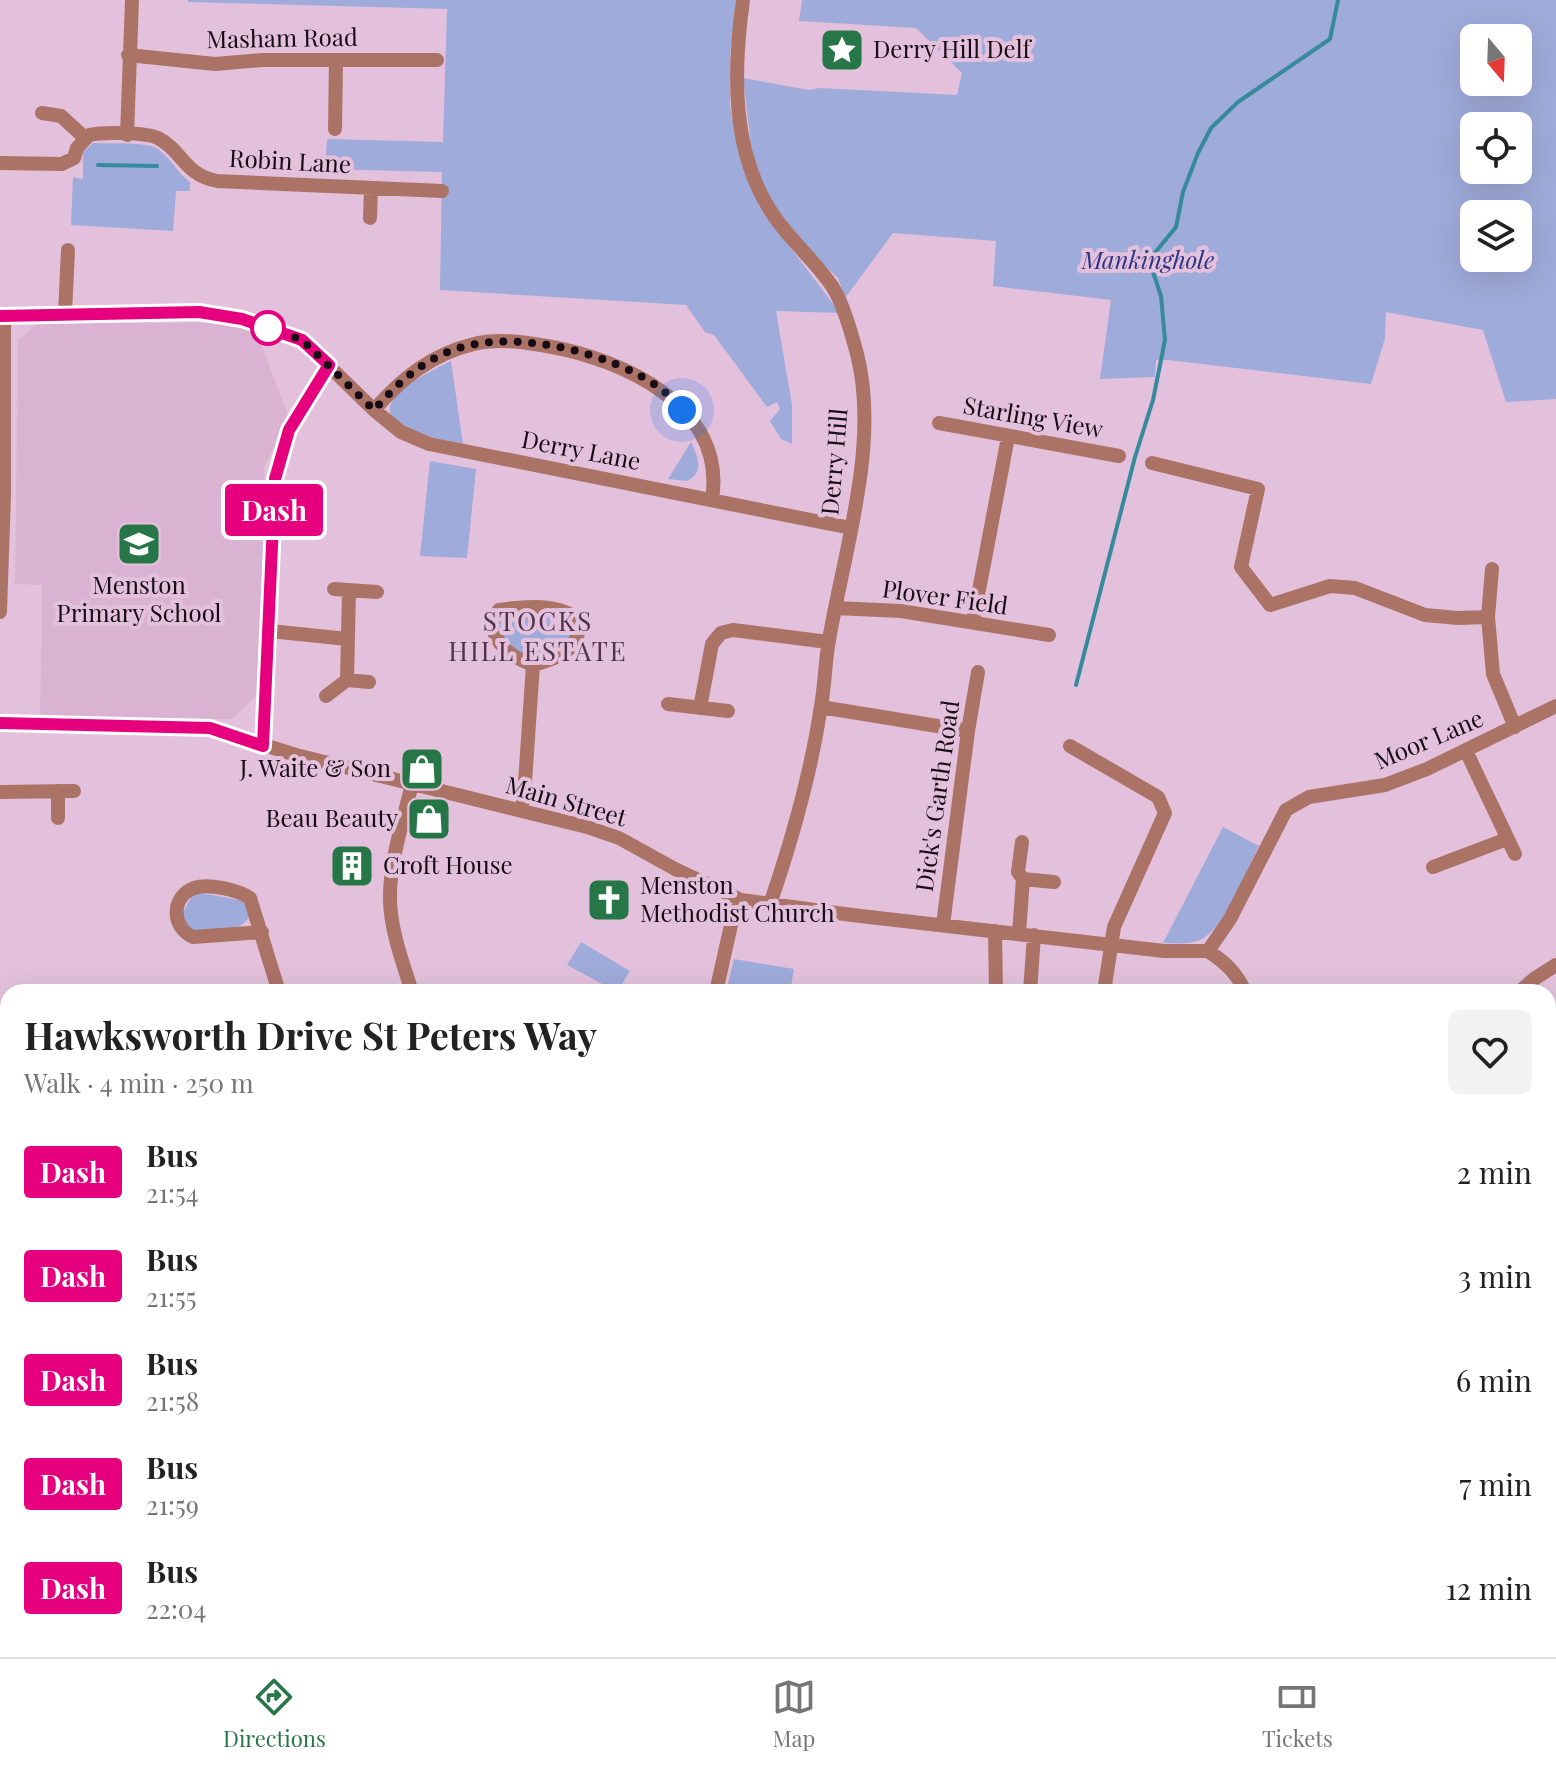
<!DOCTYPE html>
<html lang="en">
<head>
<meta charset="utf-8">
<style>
  :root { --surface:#fff; --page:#f2f2f2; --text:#222; --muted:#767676; --line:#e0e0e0; --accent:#267647 }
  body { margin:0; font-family:"Playfair Display",serif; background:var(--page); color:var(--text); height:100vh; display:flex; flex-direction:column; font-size:30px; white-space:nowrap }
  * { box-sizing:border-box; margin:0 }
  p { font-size:26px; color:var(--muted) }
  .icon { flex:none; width:44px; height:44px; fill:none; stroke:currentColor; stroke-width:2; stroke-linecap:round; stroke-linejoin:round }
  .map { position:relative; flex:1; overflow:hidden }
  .sheet { position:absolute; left:0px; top:984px; width:1556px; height:674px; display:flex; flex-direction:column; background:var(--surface); border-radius:24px 24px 0 0; box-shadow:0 8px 32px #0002 }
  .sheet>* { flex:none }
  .badge { padding:0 16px; border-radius:6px; font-size:28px; line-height:52px }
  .needle { width:52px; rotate:161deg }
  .fabs { position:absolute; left:1460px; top:24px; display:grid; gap:16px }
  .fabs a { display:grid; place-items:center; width:72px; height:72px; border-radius:12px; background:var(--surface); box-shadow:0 8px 32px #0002; font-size:40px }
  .you { position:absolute; width:40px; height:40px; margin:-20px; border:6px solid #fff; border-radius:50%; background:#1a73e8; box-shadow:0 0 0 12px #1a73e833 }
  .map>.badge { position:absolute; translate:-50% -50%; box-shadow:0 0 0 4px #fff }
  .round { display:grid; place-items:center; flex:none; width:84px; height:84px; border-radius:12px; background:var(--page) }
  .head { display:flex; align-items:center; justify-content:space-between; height:136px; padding:0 24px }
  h1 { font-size:38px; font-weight:700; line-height:60px }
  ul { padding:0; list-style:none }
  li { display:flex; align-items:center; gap:24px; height:104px; padding:0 24px }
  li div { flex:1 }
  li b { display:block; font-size:30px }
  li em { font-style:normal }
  li .badge { min-width:88px; font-weight:700; text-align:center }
  .tabs { display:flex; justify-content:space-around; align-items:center; height:112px; border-top:2px solid var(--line); background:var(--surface); font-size:22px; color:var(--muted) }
  .tabs a { display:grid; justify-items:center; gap:4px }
  .tabs .selected { color:var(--accent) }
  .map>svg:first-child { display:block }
</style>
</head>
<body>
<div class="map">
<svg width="1556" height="1657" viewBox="0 0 1556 1657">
  <rect width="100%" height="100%" fill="#e3c1dc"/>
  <path fill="#dbb3d2" d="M 38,323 L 211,323 L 246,328 L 257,333 L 289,418 L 264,467 L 261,650 L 257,695 L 232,719 L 40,717 L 42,585 L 15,584 L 18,340 Z"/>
  <path fill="#9fabda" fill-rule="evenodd" d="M 188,0 L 736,0 L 730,57 L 730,106 L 737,144 L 759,206 L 840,313 L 776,311 L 792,405 L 792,444 L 781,439 L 770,421 L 780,409 L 777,402 L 767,407 L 714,335 L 705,332 L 686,305 L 440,290 L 442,172 L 325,169 L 327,139 L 443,142 L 447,9 L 188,2 Z
    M 802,0 L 1556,0 L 1556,399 L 1506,402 L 1483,330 L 1386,312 L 1385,338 L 1371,384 L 1168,360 L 1156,360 L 1155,377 L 1100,379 L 1111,300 L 993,286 L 996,241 L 893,233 L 845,298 L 838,278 L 773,216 L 753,162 L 743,78 L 809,90 L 819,88 L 957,95 L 962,73 L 916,28 L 799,21 ZM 1474,38 L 1518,38 L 1518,82 L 1474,82 ZM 1474,126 L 1518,126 L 1518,170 L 1474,170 ZM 1474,214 L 1518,214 L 1518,258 L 1474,258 Z
    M 93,143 C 108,144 147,141 158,149 C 171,158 177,173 190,182 L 190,191 L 176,191 L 173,231 L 71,225 L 73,177 L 83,179 L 83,152 Z
    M 451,361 L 463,444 C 447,440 428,438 413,432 C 353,408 425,374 451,361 Z
    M 691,442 C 698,457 705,472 687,481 L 668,479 Z
    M 430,461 L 476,469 L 467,558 L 420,556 Z
    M 506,616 L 566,618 L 573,626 L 573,634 C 538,672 528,665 497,630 L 499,621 Z
    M 1223,827 L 1259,846 C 1246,871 1225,929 1200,940 C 1188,945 1175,943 1163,943 Z
    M 201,893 L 244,901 L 251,912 C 246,933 215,931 197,933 L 184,923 L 183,912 L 192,896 Z
    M 581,942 L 630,971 L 617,992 L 567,965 Z
    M 734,959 L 794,969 L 790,992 L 726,992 Z
    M 1556,1066 L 1556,1657 L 882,1657 L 881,1650 L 1548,1650 L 1548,1073 Z"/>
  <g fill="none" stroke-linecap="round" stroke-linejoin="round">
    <path stroke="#368a9b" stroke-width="4" d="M 98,165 L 157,166
      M 1076,685 L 1135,457 L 1153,400 L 1165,340 L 1161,296 L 1149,260 L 1176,227 L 1183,192 L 1198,153 L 1211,128 L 1238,102 L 1330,39 L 1338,0"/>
    <path stroke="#ab7366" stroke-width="14" d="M 743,0 C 733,72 731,154 774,216 C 791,241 815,261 832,286 C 842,301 852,335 857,354 C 880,442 844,552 829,640 C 825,662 825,684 821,706 C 811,773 792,840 770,904
      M 128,55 L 215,64 L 262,60 L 437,60
      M 42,113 L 61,116 L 85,138
      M 335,129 L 336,60
      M 127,135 L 132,0
      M 0,163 L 62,164 L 74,158 L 77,148 L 89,135 C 103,132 145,132 158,138 C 183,151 183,174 217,181 L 442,191
      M 370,218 L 371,188
      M 65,314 L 68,250
      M 0,316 L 199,312 L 242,319 L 302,340 L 374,410 L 401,432 L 429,444 L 851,528
      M 374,410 C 402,378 432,354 474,344 C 498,338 523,342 547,346 C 622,359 727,406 712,499
      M 939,423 L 1119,456
      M 1152,463 L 1258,489 L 1241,567 L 1270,605 L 1330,586 L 1355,588 L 1425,615 L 1458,618 L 1488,617 L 1493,674 L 1515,727
      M 334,589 L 377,592
      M 835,608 L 901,611 L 1049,635
      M 0,612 L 4,495 L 4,316
      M 1488,617 L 1492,569
      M 973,622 L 1008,437
      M 270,631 L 347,639
      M 347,680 L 369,682
      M 326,696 L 347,680 L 349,590
      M 668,704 L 728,711
      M 821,707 L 968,731
      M 700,708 L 712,644 L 721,633 L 733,630 L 828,642
      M 0,723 L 210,728 L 296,755 L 587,827 L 619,838 L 675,869 L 741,900 L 852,915 L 1164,951 L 1208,951
      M 263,746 L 275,479 L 289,430 L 329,365
      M 1070,746 L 1158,797 L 1165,813 L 1114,927 L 1104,992
      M 1466,751 L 1515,854
      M 412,784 C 403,822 389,863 390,901 C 391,932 403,963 412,992
      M 0,792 L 74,791
      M 521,810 L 524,797 L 533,665 C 511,657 496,646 491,622 L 499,610 C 525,606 559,603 579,620 C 581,650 557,659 533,665
      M 58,818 L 58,791
      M 1433,867 L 1507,839
      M 1023,879 L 1054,882
      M 943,925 L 968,731 L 978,672
      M 995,931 L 996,992
      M 262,932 L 193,937 C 171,927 171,897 194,888 C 209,883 238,890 250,898 L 279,992
      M 1019,933 L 1023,879 L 1018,872 L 1022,842
      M 1208,951 L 1230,919 L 1286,810 L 1309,797 L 1385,785 L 1427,769 L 1556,706
      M 1208,951 C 1225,962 1237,973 1245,992
      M 716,992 L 731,925 L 741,900
      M 1030,992 L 1034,935
      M 1519,992 L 1534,979 L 1556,965
      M 0,1138 L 8,1171
      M 0,1300 L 8,1297
      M 0,1619 L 8,1621
      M 145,1650 L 178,1657
      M 687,1650 L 688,1657
      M 773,1650 L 774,1657"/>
    <path stroke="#6e596a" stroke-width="4" d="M 0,1650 L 29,1657
      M 29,1650 L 57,1657"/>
  </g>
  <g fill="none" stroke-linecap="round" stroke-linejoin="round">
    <g stroke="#fff" stroke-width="18">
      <path id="line" d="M 0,316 L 199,312 L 242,319 L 302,340 L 329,365 L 289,430 L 275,479 L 263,746 L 210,728 L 0,723"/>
    </g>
    <use href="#line" stroke="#e6007e" stroke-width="12"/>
    <path stroke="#170b15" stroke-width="8" stroke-dasharray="0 14.4" d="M 268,328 L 302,340 L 374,410 C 397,384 422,360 456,349 C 515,329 610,352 660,388 C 668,394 675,403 682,410"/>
  </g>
  <defs>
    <g id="sight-square" transform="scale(2.3)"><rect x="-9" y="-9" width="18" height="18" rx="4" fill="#267647" stroke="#e3c1dc"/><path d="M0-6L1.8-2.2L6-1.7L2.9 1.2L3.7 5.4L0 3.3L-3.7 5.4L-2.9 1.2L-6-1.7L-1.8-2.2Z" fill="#fff"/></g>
    <g id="school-square" transform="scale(2.3)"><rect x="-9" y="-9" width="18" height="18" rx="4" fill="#267647" stroke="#e3c1dc"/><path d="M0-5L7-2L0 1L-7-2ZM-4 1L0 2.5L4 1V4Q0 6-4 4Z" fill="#fff"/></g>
    <g id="shop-square" transform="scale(2.3)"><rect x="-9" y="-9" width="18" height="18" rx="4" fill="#267647" stroke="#e3c1dc"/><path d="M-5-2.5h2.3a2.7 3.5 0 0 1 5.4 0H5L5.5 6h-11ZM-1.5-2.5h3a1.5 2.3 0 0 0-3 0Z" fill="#fff"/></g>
    <g id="building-square" transform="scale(2.3)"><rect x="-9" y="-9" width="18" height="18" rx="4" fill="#267647" stroke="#e3c1dc"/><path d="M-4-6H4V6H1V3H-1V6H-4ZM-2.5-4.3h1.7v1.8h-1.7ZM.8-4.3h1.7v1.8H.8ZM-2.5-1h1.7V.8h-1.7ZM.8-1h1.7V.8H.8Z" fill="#fff"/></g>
    <g id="church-square" transform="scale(2.3)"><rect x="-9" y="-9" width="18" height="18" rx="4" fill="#267647" stroke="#e3c1dc"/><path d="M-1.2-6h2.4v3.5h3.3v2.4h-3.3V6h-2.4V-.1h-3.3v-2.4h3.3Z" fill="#fff"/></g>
  </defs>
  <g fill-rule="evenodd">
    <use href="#sight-square" x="842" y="50"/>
    <use href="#school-square" x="139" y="544"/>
    <use href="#shop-square" x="422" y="769"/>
    <use href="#shop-square" x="429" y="819"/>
    <use href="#building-square" x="352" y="866"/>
    <use href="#church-square" x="609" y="900"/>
  </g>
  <circle fill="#fff" stroke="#e6007e" stroke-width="4" cx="268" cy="328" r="16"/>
  <g text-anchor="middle" stroke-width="8" stroke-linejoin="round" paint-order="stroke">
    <g font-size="24" fill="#170b15" stroke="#e3c1dc">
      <text transform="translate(282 39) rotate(-1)" y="8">Masham Road</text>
      <text transform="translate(290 162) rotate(3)" y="8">Robin Lane</text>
      <text transform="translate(1033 418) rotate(10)" y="8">Starling View</text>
      <text transform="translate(581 451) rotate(11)" y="8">Derry Lane</text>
      <text transform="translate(835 462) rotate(-85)" y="8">Derry Hill</text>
      <text transform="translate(945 598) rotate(8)" y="8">Plover Field</text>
      <text transform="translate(1429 740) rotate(-23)" y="8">Moor Lane</text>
      <text transform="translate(938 796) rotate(-82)" y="8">Dick's Garth Road</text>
      <text transform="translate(566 802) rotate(16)" y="8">Main Street</text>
    </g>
    <g font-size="24" fill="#170b15" stroke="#e3c1dc" text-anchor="start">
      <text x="873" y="58">Derry Hill Delf</text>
      <text x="139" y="594" text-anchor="middle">Menston<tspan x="139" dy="28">Primary School</tspan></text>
      <text x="391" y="777" text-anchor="end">J. Waite &amp; Son</text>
      <text x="398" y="827" text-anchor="end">Beau Beauty</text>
      <text x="383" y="874">Croft House</text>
      <text x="640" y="894">Menston<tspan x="640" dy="28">Methodist Church</tspan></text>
    </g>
    <g font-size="24" font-style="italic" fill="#2c3385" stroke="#e3c1dc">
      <text x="1148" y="269">Mankinghole</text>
    </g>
    <g font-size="26" letter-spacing="2" fill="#4f334a" stroke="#e3c1dc">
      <text x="538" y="631">STOCKS<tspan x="538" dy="30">HILL ESTATE</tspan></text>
    </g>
  </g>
</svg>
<div class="fabs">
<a><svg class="needle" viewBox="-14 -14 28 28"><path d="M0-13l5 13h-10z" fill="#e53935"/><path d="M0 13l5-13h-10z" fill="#767676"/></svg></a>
<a><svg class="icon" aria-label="locate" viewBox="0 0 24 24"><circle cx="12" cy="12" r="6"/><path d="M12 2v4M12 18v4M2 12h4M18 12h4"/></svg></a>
<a><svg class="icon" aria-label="layers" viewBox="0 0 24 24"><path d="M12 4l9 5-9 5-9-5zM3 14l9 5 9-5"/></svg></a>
</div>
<div class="you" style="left:682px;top:410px"></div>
<b class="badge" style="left:274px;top:510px;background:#e6007e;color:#fff">Dash</b>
<section class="sheet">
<div class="head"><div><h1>Hawksworth Drive St Peters Way</h1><p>Walk · 4 min · 250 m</p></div><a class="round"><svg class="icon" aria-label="heart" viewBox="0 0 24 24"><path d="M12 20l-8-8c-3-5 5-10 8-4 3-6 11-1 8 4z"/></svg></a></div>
<ul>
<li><span class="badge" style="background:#e6007e;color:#fff">Dash</span><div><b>Bus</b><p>21:54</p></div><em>2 min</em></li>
<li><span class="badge" style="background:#e6007e;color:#fff">Dash</span><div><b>Bus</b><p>21:55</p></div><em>3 min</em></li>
<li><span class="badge" style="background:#e6007e;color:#fff">Dash</span><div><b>Bus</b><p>21:58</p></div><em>6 min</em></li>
<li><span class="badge" style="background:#e6007e;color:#fff">Dash</span><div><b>Bus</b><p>21:59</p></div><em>7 min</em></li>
<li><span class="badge" style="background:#e6007e;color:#fff">Dash</span><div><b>Bus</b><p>22:04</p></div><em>12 min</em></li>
</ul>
</section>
</div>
<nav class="tabs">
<a class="selected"><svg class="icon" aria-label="directions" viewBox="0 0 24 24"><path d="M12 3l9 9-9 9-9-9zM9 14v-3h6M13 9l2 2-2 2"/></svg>Directions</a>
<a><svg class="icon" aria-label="map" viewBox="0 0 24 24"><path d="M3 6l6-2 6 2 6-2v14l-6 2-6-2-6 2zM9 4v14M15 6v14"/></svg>Map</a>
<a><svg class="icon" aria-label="tickets" viewBox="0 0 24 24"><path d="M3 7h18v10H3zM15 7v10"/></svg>Tickets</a>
</nav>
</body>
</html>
